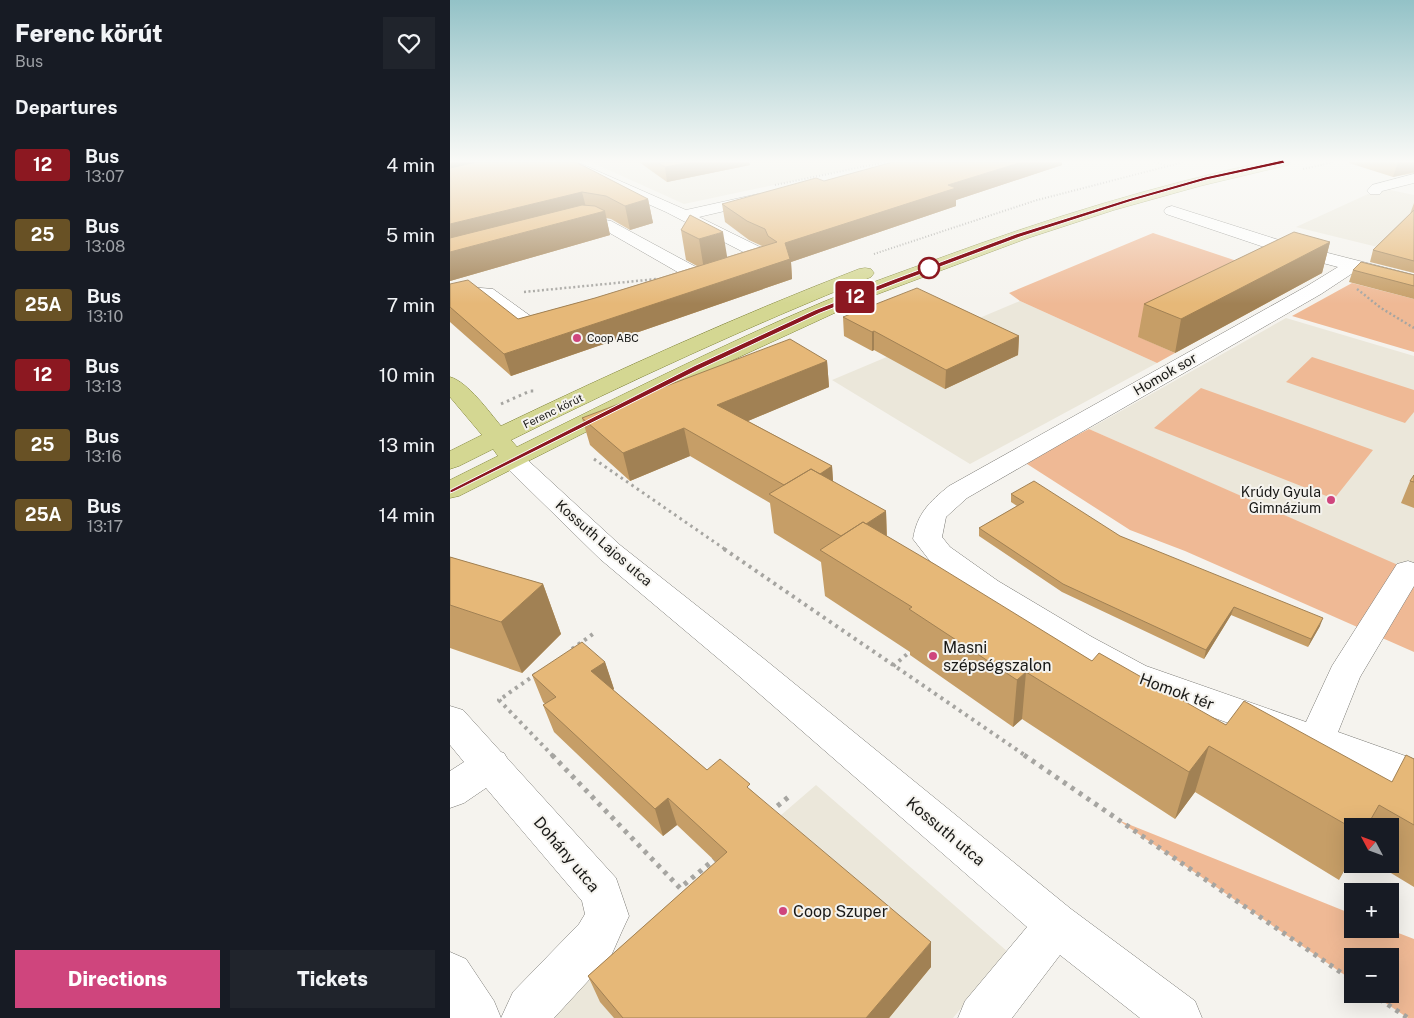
<!DOCTYPE html>
<html lang="en">
<head>
<meta charset="utf-8">
<style>
  :root { --surface:#171b24; --page:#20242c; --text:#f1f3f6; --muted:#9ea1a6; --accent:#cf457d }
  body { margin:0; font-family:"Public Sans",sans-serif; background:var(--page); color:var(--text); height:100vh; display:flex; flex-direction:column; font-size:19px; white-space:nowrap }
  * { box-sizing:border-box; margin:0 }
  p { font-size:16px; color:var(--muted) }
  .icon { flex:none; width:28px; height:28px; fill:none; stroke:currentColor; stroke-width:2; stroke-linecap:round; stroke-linejoin:round }
  .map { position:relative; flex:1; overflow:hidden }
  .panel { display:flex; flex-direction:column; background:var(--surface); width:450px }
  .panel>* { flex:none }
  .badge { padding:0 10px; border-radius:4px; font-size:18px; line-height:32px }
  .needle { width:32px; rotate:311deg }
  .controls { position:absolute; left:894px; top:818px; display:grid; gap:10px }
  .controls a { display:grid; place-items:center; width:55px; height:55px; border-radius:0px; background:var(--surface); box-shadow:0 5px 20px #0002; font-size:25px }
  .map>.badge { position:absolute; translate:-50% -50%; box-shadow:0 0 0 2px #fff }
  h2 { padding:0 15px; font-size:19px; line-height:45px }
  .round { display:grid; place-items:center; flex:none; width:52px; height:52px; border-radius:0px; background:var(--page) }
  .overview { display:flex; align-items:center; justify-content:space-between; height:85px; padding:0 15px }
  h1 { font-size:24px; font-weight:800; line-height:38px }
  .action { display:flex; gap:10px; margin-top:auto; padding:10px 15px }
  .action a { flex:1; height:58px; border-radius:0px; background:var(--accent); color:#fff; font-size:20px; font-weight:800; line-height:58px; text-align:center }
  .action a+a { background:var(--page); color:var(--text) }
  ul { padding:0; list-style:none }
  li { display:flex; align-items:center; gap:15px; height:70px; padding:0 15px }
  li div { flex:1 }
  li b { display:block; font-size:19px }
  li em { font-style:normal }
  li .badge { min-width:55px; font-weight:700; text-align:center }
  main { display:flex; flex:1; min-height:0 }
  .map>svg:first-child { display:block }
</style>
</head>
<body>
<main>
<section class="panel">
<div class="overview"><div><h1>Ferenc körút</h1><p>Bus</p></div><a class="round"><svg class="icon" aria-label="heart" viewBox="0 0 24 24"><path d="M12 20l-8-8c-3-5 5-10 8-4 3-6 11-1 8 4z"/></svg></a></div>
<h2>Departures</h2>
<ul>
<li><span class="badge" style="background:#8c1821;color:#fff">12</span><div><b>Bus</b><p>13:07</p></div><em>4 min</em></li>
<li><span class="badge" style="background:#685125;color:#fff">25</span><div><b>Bus</b><p>13:08</p></div><em>5 min</em></li>
<li><span class="badge" style="background:#685125;color:#fff">25A</span><div><b>Bus</b><p>13:10</p></div><em>7 min</em></li>
<li><span class="badge" style="background:#8c1821;color:#fff">12</span><div><b>Bus</b><p>13:13</p></div><em>10 min</em></li>
<li><span class="badge" style="background:#685125;color:#fff">25</span><div><b>Bus</b><p>13:16</p></div><em>13 min</em></li>
<li><span class="badge" style="background:#685125;color:#fff">25A</span><div><b>Bus</b><p>13:17</p></div><em>14 min</em></li>
</ul>
<div class="action"><a>Directions</a><a>Tickets</a></div>
</section>
<div class="map">
<svg width="964" height="1018" viewBox="0 0 964 1018">
  <rect width="100%" height="100%" fill="#f5f3ee"/>
  <path fill="#ebe7da" d="M 141,162 L 432,162 L 234,204 Z
    M 931,188 L 964,195 L 964,256 L 846,227 Z
    M 570,301 L 707,363 L 520,464 L 382,380 Z
    M 836,318 L 964,356 L 964,573 L 639,429 Z
    M 366,785 L 558,952 L 503,1018 L 95,1018 Z"/>
  <path fill="#efb995" d="M 703,233 L 841,279 L 689,337 L 725,353 L 707,363 L 570,301 L 559,293 Z
    M 902,283 L 964,299 L 964,352 L 842,316 Z
    M 862,357 L 964,390 L 964,412 L 955,423 L 836,382 Z
    M 751,388 L 923,450 L 884,499 L 704,428 Z
    M 639,429 L 964,572 L 964,652 L 735,551 L 680,530 L 574,462 Z
    M 668,820 L 902,914 L 902,929 L 938,929 L 964,939 L 964,1018 L 958,1018 L 922,994 L 940,994 L 940,956 L 902,956 L 902,980 Z"/>
  <g fill="none" stroke-linecap="round" stroke-linejoin="round">
    <g stroke="#7a7974" stroke-width="1">
      <path id="minor" d="M 108,162 L 127,162 L 236,210 L 308,194 L 313,196 L 316,199 L 313,202 L 249,217 L 316,250 L 319,254 C 317,268 295,274 283,271 L 280,267 L 283,263 L 301,256 L 216,212 L 110,165 Z
        M 964,174 L 964,183 L 932,191 L 930,194 L 920,194 L 917,191 L 922,185 Z
        M 722,206 L 835,242 L 964,275 L 964,287 L 906,271 L 871,294 L 517,498 L 496,517 L 492,537 L 500,547 L 548,581 L 642,637 L 696,666 L 856,722 L 882,666 L 947,564 L 958,561 L 964,563 L 964,586 L 910,677 L 888,732 L 964,759 L 964,791 L 672,684 L 618,655 L 526,595 L 480,561 L 463,539 C 467,514 479,502 499,486 L 857,286 L 888,267 L 823,250 L 716,214 L 714,211 L 716,208 Z
        M 138,217 L 161,221 L 259,274 L 261,278 L 259,282 L 252,284 L 245,282 L 151,228 L 138,227 L 123,231 L 117,230 L 115,226 L 117,222 Z
        M 7,286 L 43,289 L 79,315 L 88,319 L 107,318 L 114,320 L 117,324 L 114,328 C 85,336 70,327 47,310 C 42,307 36,300 31,299 C 22,296 10,298 0,296 L 0,288 Z
        M 62,451 L 71,454 L 170,545 L 313,658 L 621,909 L 745,1001 L 752,1018 L 690,1018 L 610,955 L 562,1018 L 508,1018 L 515,1001 L 577,927 L 289,676 L 150,559 L 53,464 L 49,459 L 53,454 Z
        M 0,706 L 13,710 L 51,752 L 54,753 L 57,758 L 166,878 L 179,916 L 172,931 L 161,956 L 104,1018 L 51,1018 L 63,992 L 129,924 L 135,914 L 132,901 L 36,788 L 14,803 L 0,808 L 0,771 L 14,762 L 0,745 Z
        M 0,952 L 16,959 L 44,1001 L 51,1018 L 0,1018 Z"/>
    </g>
    <g stroke="#808438" stroke-width="1">
      <path id="major" d="M 814,162 L 840,162 L 838,165 L 750,186 L 664,210 L 578,238 L 417,298 L 235,382 L 9,496 L 0,498 L 0,480 L 48,456 L 43,449 L 9,466 L 0,469 L 0,451 L 32,435 L 0,397 L 0,377 C 18,382 39,412 51,426 C 168,370 287,316 409,269 L 415,268 L 421,269 L 424,273 L 421,277 C 299,326 180,381 61,440 L 67,447 C 168,397 269,346 373,302 C 411,286 451,272 490,258 C 596,219 703,186 814,162 Z"/>
    </g>
    <path stroke="#a6a5a1" stroke-width="2" stroke-dasharray="1 2" stroke-linecap="butt" d="M 705,162 L 716,165
      M 853,169 L 884,162
      M 325,185 L 436,162
      M 424,254 L 587,200 L 734,162"/>
    <path stroke="#a6a5a1" stroke-width="2.5" stroke-dasharray="2 2.5" stroke-linecap="butt" d="M 907,289 L 931,308 L 964,328
      M 74,292 L 207,279"/>
    <path stroke="#a6a5a1" stroke-width="3" stroke-dasharray="2.5 4" stroke-linecap="butt" d="M 51,404 L 80,391 L 87,391
      M 144,459 L 276,550"/>
    <path stroke="#a6a5a1" stroke-width="4" stroke-dasharray="3 4.5" stroke-linecap="butt" d="M 274,549 L 576,756
      M 122,649 L 143,634
      M 443,666 L 462,650
      M 86,674 L 49,700 L 103,756"/>
    <path stroke="#a6a5a1" stroke-width="5" stroke-dasharray="4 5.5" stroke-linecap="butt" d="M 102,755 L 230,888 L 266,858
      M 574,755 L 902,980
      M 320,812 L 341,795
      M 922,994 L 958,1018"/>
    <use href="#minor" fill="#fff" fill-rule="evenodd"/>
    <use href="#major" fill="#d4d792" fill-rule="evenodd"/>
  </g>
  <path fill="#c69e67" d="M 0,162 L 198,199 L 203,223 L 180,230 L 161,219 L 156,218 L 160,235 L 0,281 Z
    M 189,162 L 299,162 L 300,165 L 217,182 Z
    M 443,162 L 612,162 L 612,165 L 506,200 L 506,206 L 341,262 L 342,279 L 61,376 L 0,322 L 0,284 L 68,319 L 145,298 L 247,266 L 236,260 L 231,230 L 240,215 L 277,257 L 312,246 L 299,240 L 275,222 L 272,204 L 374,181 Z
    M 899,162 L 964,162 L 964,173 L 943,177 L 899,163 Z
    M 964,203 L 964,273 L 920,262 L 923,250 L 960,214 Z
    M 880,242 L 872,273 L 725,353 L 688,337 L 694,304 Z
    M 903,270 L 964,275 L 964,299 L 899,282 Z
    M 393,317 L 569,336 L 568,355 L 495,389 L 424,350 L 422,351 L 394,336 Z
    M 377,361 L 379,387 L 298,421 L 382,466 L 383,482 L 436,511 L 437,536 L 642,661 L 776,725 L 942,782 L 964,759 L 964,887 L 926,864 L 940,864 L 940,826 L 902,826 L 902,856 L 889,880 L 745,792 L 725,819 L 572,719 L 563,727 L 460,655 L 460,652 L 375,596 L 371,562 L 324,533 L 320,503 L 240,456 L 180,481 L 140,445 L 132,418 Z
    M 964,475 L 964,508 L 951,503 L 960,481 Z
    M 561,494 L 670,536 L 870,626 L 858,647 L 781,615 L 754,659 L 612,592 L 529,536 L 529,528 L 567,506 L 561,502 Z
    M 0,557 L 93,584 L 111,634 L 72,673 L 0,648 Z
    M 155,662 L 164,689 L 163,690 L 257,770 L 301,790 L 481,967 L 439,1018 L 164,1018 L 150,1002 L 138,976 L 266,862 L 227,825 L 213,836 L 104,732 L 93,705 L 95,704 L 93,702 L 82,675 Z"/>
  <path fill="#a18154" d="M 0,162 L 80,162 L 0,180 Z
    M 242,162 L 299,162 L 300,165 L 217,182 L 215,167 Z
    M 572,162 L 612,162 L 612,165 L 506,200 L 506,206 L 341,262 L 342,279 L 61,376 L 54,354 L 335,243 L 498,185 Z
    M 948,162 L 964,162 L 964,172 L 943,177 Z
    M 132,192 L 138,215 L 0,251 L 0,224 Z
    M 198,199 L 203,223 L 180,230 L 175,206 Z
    M 155,211 L 160,235 L 0,281 L 0,252 Z
    M 273,232 L 278,262 L 254,270 L 249,239 Z
    M 880,242 L 872,273 L 725,353 L 731,319 Z
    M 424,331 L 424,350 L 422,351 L 422,332 Z
    M 569,336 L 568,355 L 495,389 L 496,370 Z
    M 377,361 L 379,387 L 272,432 L 267,405 Z
    M 234,428 L 240,456 L 180,481 L 173,453 Z
    M 382,466 L 384,495 L 343,490 Z
    M 436,511 L 437,551 L 395,538 Z
    M 93,584 L 111,634 L 72,673 L 51,622 Z
    M 784,607 L 781,615 L 754,659 L 756,650 Z
    M 873,618 L 870,626 L 858,647 L 861,639 Z
    M 155,662 L 164,689 L 151,698 L 141,671 Z
    M 576,672 L 572,719 L 563,727 L 567,680 Z
    M 759,746 L 745,792 L 725,819 L 739,772 Z
    M 218,798 L 227,825 L 213,836 L 205,809 Z
    M 902,854 L 902,856 L 889,880 Z
    M 481,942 L 481,967 L 439,1018 L 416,1018 Z"/>
  <path fill="#e6b878" stroke="#a18154" d="M 27,162 L 126,162 L 198,199 L 175,206 L 156,196 L 132,192 L 0,224 L 0,168 Z
    M 207,162 L 242,162 L 215,167 Z
    M 443,162 L 572,162 L 498,185 L 506,188 L 335,243 L 340,259 L 54,354 L 0,307 L 0,284 L 18,280 L 68,319 L 145,298 L 327,242 L 318,236 L 315,229 L 297,221 L 272,204 L 366,178 L 374,181 Z
    M 132,205 L 145,206 L 155,211 L 0,252 L 0,238 Z
    M 964,210 L 964,261 L 923,250 Z
    M 240,215 L 273,232 L 249,239 L 231,230 Z
    M 844,232 L 880,242 L 731,319 L 694,304 Z
    M 911,262 L 964,275 L 964,286 L 903,270 Z
    M 467,288 L 569,336 L 496,370 L 424,331 L 422,332 L 393,317 Z
    M 340,339 L 377,361 L 267,405 L 382,466 L 370,474 L 361,469 L 334,485 L 234,428 L 173,453 L 132,418 Z
    M 361,469 L 436,511 L 416,524 L 413,522 L 391,536 L 319,494 Z
    M 964,475 L 964,482 L 960,481 Z
    M 584,481 L 670,536 L 873,618 L 861,639 L 784,607 L 756,650 L 613,584 L 529,528 L 574,502 L 561,494 Z
    M 413,522 L 486,565 L 642,661 L 649,653 L 776,725 L 794,701 L 942,782 L 956,755 L 964,759 L 964,825 L 929,805 L 917,826 L 902,826 L 902,828 L 759,746 L 739,772 L 576,672 L 567,680 L 459,609 L 462,607 L 370,550 Z
    M 0,557 L 93,584 L 51,622 L 0,605 Z
    M 132,642 L 155,662 L 141,671 L 257,770 L 270,759 L 300,784 L 297,787 L 481,942 L 416,1018 L 173,1018 L 138,976 L 277,852 L 218,798 L 205,809 L 93,705 L 106,697 L 82,675 Z"/>
  <linearGradient id="sky" x2="0" y2="1"><stop stop-color="#93c2c7"/><stop offset="0.53" stop-color="#fafaf7"/><stop offset="1" stop-color="#fafaf7" stop-opacity="0"/></linearGradient>
  <rect width="964" height="304" fill="url(#sky)"/>
  <path fill="#8c1821" stroke="#fff" d="M 833,160 L 835,163 L 756,180 L 682,201 L 570,237 L 447,283 L 370,313 L 250,369 L 3,492 L 0,493 L 0,490 L 244,366 L 365,310 L 442,280 L 566,234 L 678,199 L 755,177 Z"/>
  <circle fill="#fff" stroke="#8c1821" stroke-width="2.5" cx="479" cy="268" r="10"/>
  <g fill="#cf457d" stroke="#f5f3ee" stroke-width="2">
    <circle cx="127" cy="338" r="5"/>
    <circle cx="881" cy="500" r="5"/>
    <circle cx="483" cy="656" r="5"/>
    <circle cx="333" cy="911" r="5"/>
  </g>
  <g text-anchor="middle" stroke-width="4" stroke-linejoin="round" paint-order="stroke">
    <g font-size="11" fill="#191917" stroke="#f5f3ee" text-anchor="start">
      <text x="137" y="342">Coop ABC</text>
    </g>
    <g font-size="11" fill="#191917" stroke="#f5f3ee">
      <text transform="translate(103 411) rotate(-26)" y="4">Ferenc körút</text>
    </g>
    <g font-size="14" fill="#191917" stroke="#f5f3ee">
      <text transform="translate(715 374) rotate(-30)" y="5">Homok sor</text>
      <text transform="translate(154 543) rotate(41)" y="5">Kossuth Lajos utca</text>
    </g>
    <g font-size="14" fill="#191917" stroke="#f5f3ee" text-anchor="end">
      <text x="871" y="497">Krúdy Gyula<tspan x="871" dy="16">Gimnázium</tspan></text>
    </g>
    <g font-size="16" fill="#191917" stroke="#f5f3ee" text-anchor="start">
      <text x="493" y="653">Masni<tspan x="493" dy="18">szépségszalon</tspan></text>
      <text x="343" y="917">Coop Szuper</text>
    </g>
    <g font-size="16" fill="#191917" stroke="#f5f3ee">
      <text transform="translate(727 691) rotate(20)" y="6">Homok tér</text>
      <text transform="translate(496 831) rotate(40)" y="6">Kossuth utca</text>
      <text transform="translate(117 854) rotate(50)" y="6">Dohány utca</text>
    </g>
  </g>
</svg>
<div class="controls">
<a><svg class="needle" viewBox="-14 -14 28 28"><path d="M0-13l5 13h-10z" fill="#e53935"/><path d="M0 13l5-13h-10z" fill="#9ea1a6"/></svg></a>
<a>+</a>
<a>−</a>
</div>
<b class="badge" style="left:405px;top:297px;background:#8c1821;color:#fff">12</b>
</div>
</main>
</body>
</html>
